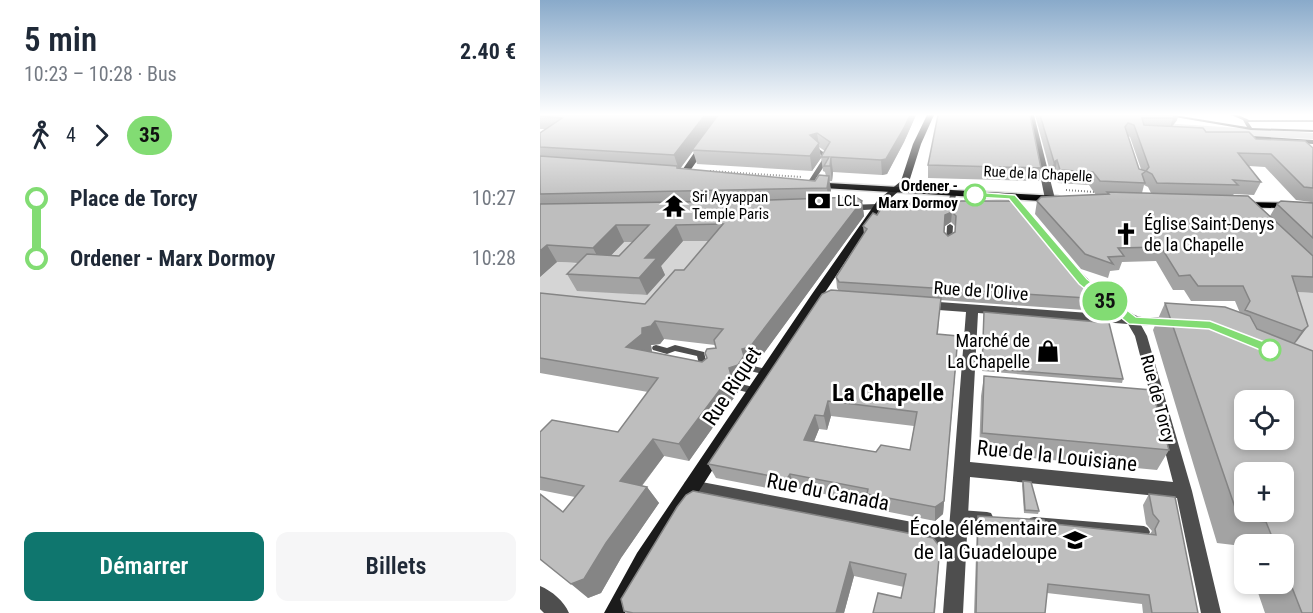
<!DOCTYPE html>
<html lang="fr">
<head>
<meta charset="utf-8">
<style>
  :root { --surface:#fff; --page:#f6f6f7; --text:#1f2937; --muted:#747a83; --accent:#0f766e }
  body { margin:0; font-family:"Roboto Condensed",sans-serif; background:var(--page); color:var(--text); height:100vh; display:flex; flex-direction:column; font-size:22px; white-space:nowrap }
  * { box-sizing:border-box; margin:0 }
  p { font-size:20px; color:var(--muted) }
  .icon { flex:none; width:33px; height:33px; fill:none; stroke:currentColor; stroke-width:2; stroke-linecap:round; stroke-linejoin:round }
  .map { position:relative; flex:1; overflow:hidden }
  .details { display:flex; flex-direction:column; background:var(--surface); width:540px }
  .details>* { flex:none }
  .badge { padding:0 12px; border-radius:20px; font-size:21px; line-height:39px }
  .buttons { position:absolute; left:694px; top:390px; display:grid; gap:12px }
  .buttons a { display:grid; place-items:center; width:60px; height:60px; border-radius:12px; background:var(--surface); box-shadow:0 3px 9px #0003; font-size:30px }
  .map>.badge { position:absolute; translate:-50% -50%; box-shadow:0 0 0 3px #fff }
  .legs { display:flex; align-items:center; gap:9px; height:66px; padding:0 24px; font-size:20px }
  .legs p { margin-inline-start:auto }
  .headline { display:flex; align-items:center; justify-content:space-between; height:102px; padding:0 24px }
  h1 { font-size:33px; font-weight:600; line-height:45px }
  .action { display:flex; gap:12px; margin-top:auto; padding:12px 24px }
  .action a { flex:1; height:69px; border-radius:12px; background:var(--accent); color:#fff; font-size:24px; font-weight:600; line-height:69px; text-align:center }
  .action a+a { background:var(--page); color:var(--text) }
  ul { padding:0 24px; list-style:none }
  li { display:flex; align-items:center; gap:21px; height:60px; font-size:22px }
  li i { display:grid; place-items:center; width:9px; height:100%; margin:0 8px; background:currentColor }
  li i::after { content:''; width:15px; height:15px; margin:-8px; border:4px solid; border-radius:50%; background:var(--surface) }
  li p { margin-inline-start:auto }
  li:first-child i { background:linear-gradient(#0000 50%,currentColor 0) }
  li:last-child i { background:linear-gradient(currentColor 50%,#0000 0) }
  main { display:flex; flex:1; min-height:0 }
  .map>svg:first-child { display:block }
</style>
</head>
<body>
<main>
<section class="details">
<div class="headline"><div><h1>5 min</h1><p>10:23 – 10:28 · Bus</p></div><b>2.40 €</b></div>
<div class="legs"><svg class="icon" aria-label="walk" viewBox="0 0 24 24"><circle cx="13" cy="4" r="2"/><path d="M13 8l-2 6 4 7M11 14l-3 7M7 12l3-4h3l4 4"/></svg>4<svg class="icon" aria-label="forward" viewBox="0 0 24 24"><path d="M9 5l7 7-7 7"/></svg><b class="badge" style="background:#82dc73;color:#111">35</b></div>
<ul>
<li><i style="color:#82dc73"></i><b>Place de Torcy</b><p>10:27</p></li>
<li><i style="color:#82dc73"></i><b>Ordener - Marx Dormoy</b><p>10:28</p></li>
</ul>
<div class="action"><a>Démarrer</a><a>Billets</a></div>
</section>
<div class="map">
<svg width="773" height="613" viewBox="0 0 773 613">
  <rect width="100%" height="100%" fill="#fff"/>
  <path fill="#d5d5d5" d="M 623,123 L 773,133 L 773,139 L 629,133 Z
    M 116,241 L 38,290 L 107,295 L 113,274 L 143,241 L 180,241 L 114,322 L 0,309 L 0,277 L 17,262 L 62,265 L 84,242 Z
    M 743,291 L 773,293 L 773,355 L 751,347 Z"/>
  <g fill="none" stroke-linecap="round" stroke-linejoin="round">
    <g stroke="#dbdbdb" stroke-width="3">
      <path id="primary" d="M 270,182 L 518,196 L 524,199 L 518,202 L 266,187 L 265,185 Z
        M 701,202 L 773,203 L 773,209 L 697,207 L 697,203 Z"/>
    </g>
    <path stroke="#707070" stroke-width="2" stroke-dasharray="1 2" stroke-linecap="butt" d="M 170,171 L 262,177
      M 526,190 L 555,192"/>
    <path fill="#4e4e4e" fill-rule="evenodd" d="M 623,115 L 634,115 L 707,127 L 703,120 L 691,115 L 698,115 L 709,120 L 773,120 L 773,122 L 708,122 L 712,128 L 773,130 L 773,132 L 711,130 Z
      M 275,149 L 279,149 L 290,157 L 271,186 L 269,187 L 266,185 L 284,157 L 275,151 Z
      M 413,192 L 416,194 L 414,211 L 411,213 L 408,211 L 410,194 Z
      M 410,224 L 413,226 L 412,243 L 409,245 L 406,243 L 407,226 Z
      M 116,345 L 127,348 L 135,345 L 164,352 L 168,370 L 167,372 L 164,373 L 161,372 L 157,356 L 135,351 L 127,354 L 113,350 L 112,348 L 113,346 Z
      M 213,366 L 230,370 L 231,372 L 230,374 L 227,375 L 210,371 L 209,369 L 210,367 Z
      M 201,384 L 217,388 L 218,390 L 217,392 L 214,394 L 198,390 L 197,388 L 198,386 Z
      M 420,510 L 447,512 L 451,513 L 453,517 L 451,521 L 447,522 L 420,520 L 416,519 L 415,515 L 416,511 Z
      M 494,517 L 604,526 L 608,528 L 610,532 L 608,536 L 604,538 L 494,527 L 490,526 L 488,522 L 490,518 Z"/>
    <path fill="#4e4e4e" fill-rule="evenodd" d="M 488,115 L 494,115 L 515,199 L 513,201 L 507,201 L 505,199 Z
      M 696,135 L 773,140 L 773,144 L 699,139 L 695,137 Z
      M 472,194 L 475,195 L 499,224 L 499,228 L 493,228 L 469,199 L 467,197 Z
      M 338,204 L 343,207 L 341,209 L 306,211 L 301,208 L 306,205 Z
      M 507,237 L 511,238 C 535,266 560,295 593,314 C 605,322 627,312 637,323 L 631,327 L 601,325 L 607,336 L 652,491 L 681,613 L 661,613 L 637,498 L 430,477 L 423,613 L 403,613 L 408,547 L 145,494 L 143,488 L 145,482 L 151,480 L 409,529 L 426,312 L 385,309 L 379,305 L 385,301 L 577,315 L 539,285 L 502,240 ZM 438,313 L 588,324 L 595,336 L 633,482 L 430,462 Z
      M 0,586 C 12,591 24,601 29,613 L 4,613 L 0,609 Z"/>
    <path fill="#1b1b1b" fill-rule="evenodd" d="M 387,115 L 394,115 L 381,144 L 369,182 L 343,205 L 280,300 L 111,567 L 85,613 L 64,613 L 97,553 L 272,294 L 337,201 L 361,181 L 373,144 Z
      M 161,143 L 168,145 L 145,178 L 139,178 L 138,176 Z"/>
    <use href="#primary" fill="#000" fill-rule="evenodd"/>
  </g>
  <path fill="#a3a3a3" fill-rule="evenodd" d="M 0,115 L 376,115 L 364,142 L 347,174 L 342,175 L 293,172 L 292,181 L 289,181 L 291,191 L 290,198 L 322,201 L 324,216 L 216,364 L 208,366 L 210,373 L 204,382 L 196,385 L 198,392 L 149,461 L 124,456 L 102,486 L 107,487 L 119,503 L 81,558 L 61,593 L 48,598 L 23,512 L 35,497 L 0,490 L 0,432 L 78,432 L 108,392 L 0,373 L 0,293 L 105,304 L 144,270 L 169,241 L 143,241 L 121,266 L 125,275 L 107,295 L 37,291 L 27,274 L 38,263 L 17,262 L 0,277 L 0,133 L 5,129 L 0,129 ZM 279,147 L 285,151 L 281,157 L 283,171 L 285,172 L 286,176 L 275,181 L 140,169 L 153,151 L 157,164 L 272,171 L 281,158 ZM 84,242 L 93,242 L 79,256 L 71,255 ZM 124,339 L 175,345 L 176,348 L 167,358 L 162,362 L 112,352 L 111,345 L 120,344 Z
    M 495,115 L 638,115 L 637,120 L 632,127 L 773,148 L 773,293 L 757,292 L 768,326 L 754,344 L 773,613 L 725,613 L 715,584 L 744,584 L 744,544 L 705,544 L 705,555 L 702,546 L 677,543 L 613,330 L 625,303 L 700,313 L 695,301 L 651,301 L 644,290 L 633,290 L 616,261 L 582,262 L 579,270 L 570,271 L 568,278 L 541,269 L 495,214 L 497,201 L 556,195 L 549,185 L 518,183 L 515,173 L 511,175 ZM 588,136 L 590,137 L 601,169 L 599,169 ZM 709,166 L 725,167 L 756,200 L 771,202 L 737,204 L 730,216 L 693,195 L 694,194 L 714,195 L 721,182 ZM 604,185 L 608,187 L 611,193 L 602,193 Z
    M 388,165 L 501,168 L 499,181 L 388,178 Z
    M 410,204 L 485,215 L 518,249 L 517,254 L 551,295 L 548,306 L 544,310 L 400,300 L 398,334 L 417,351 L 403,514 L 395,521 L 329,508 L 328,503 L 255,488 L 253,493 L 176,478 L 168,464 L 299,291 L 297,288 L 296,277 L 324,234 L 323,226 L 337,215 ZM 411,222 L 415,226 L 415,232 L 408,236 L 404,232 L 405,226 ZM 291,416 L 374,426 L 370,450 L 336,452 L 274,441 L 279,429 L 287,430 Z
    M 444,312 L 583,379 L 582,383 L 442,371 Z
    M 444,376 L 629,450 L 617,470 L 439,453 L 441,396 Z
    M 483,481 L 499,511 L 498,514 L 484,513 L 482,485 Z
    M 609,494 L 658,613 L 603,613 L 602,604 L 507,593 L 505,613 L 434,613 L 437,526 L 438,516 L 610,534 L 612,531 L 606,524 L 603,505 Z
    M 137,507 L 399,562 L 395,613 L 333,613 L 361,598 L 364,587 L 314,576 L 304,613 L 87,613 L 84,611 Z"/>
  <path fill="#858585" d="M 165,115 L 179,115 L 152,150 L 153,151 L 139,170 L 134,155 Z
    M 370,115 L 376,115 L 364,142 L 347,174 L 342,175 L 341,160 Z
    M 635,115 L 638,115 L 637,120 L 629,130 L 633,118 Z
    M 277,133 L 281,158 L 272,171 L 270,156 L 270,135 Z
    M 291,157 L 293,172 L 292,181 L 290,166 Z
    M 517,160 L 515,173 L 511,175 L 514,162 Z
    M 289,176 L 291,191 L 289,204 L 287,188 Z
    M 322,201 L 324,216 L 216,364 L 208,366 L 210,373 L 204,382 L 196,385 L 198,392 L 149,461 L 139,444 L 202,349 Z
    M 412,212 L 411,222 L 405,226 L 405,215 Z
    M 76,225 L 84,242 L 62,265 L 53,248 Z
    M 136,225 L 143,241 L 121,266 L 125,275 L 107,295 L 99,278 L 105,258 Z
    M 7,245 L 17,262 L 0,277 L 0,251 Z
    M 551,295 L 548,306 L 544,310 L 547,298 Z
    M 115,321 L 124,339 L 120,344 L 111,345 L 112,352 L 86,347 L 102,328 Z
    M 768,326 L 757,341 L 751,347 L 762,331 Z
    M 417,351 L 403,514 L 395,521 L 395,507 Z
    M 288,401 L 291,416 L 287,430 L 284,416 Z
    M 275,415 L 279,429 L 269,454 L 264,440 Z
    M 113,439 L 124,456 L 93,497 L 80,481 Z
    M 250,474 L 255,488 L 253,493 L 247,479 Z
    M 107,487 L 119,503 L 81,558 L 61,593 L 48,598 L 31,584 Z
    M 310,562 L 314,576 L 304,613 L 296,613 Z"/>
  <path fill="#bebebe" stroke="#858585" stroke-width="1.5" fill-rule="evenodd" d="M 0,115 L 165,115 L 134,155 L 0,147 L 0,133 L 22,118 L 0,116 Z
    M 178,115 L 370,115 L 364,128 L 346,159 L 341,160 L 291,157 L 290,166 L 284,166 L 289,157 L 281,157 L 290,142 L 277,133 L 270,135 L 279,143 L 270,156 L 152,150 Z
    M 398,115 L 490,115 L 501,168 L 388,165 Z
    M 500,115 L 635,115 L 633,118 L 602,118 L 604,125 L 663,128 L 666,132 L 709,132 L 716,139 L 765,141 L 773,148 L 773,188 L 764,187 L 731,154 L 698,153 L 721,182 L 693,180 L 698,185 L 617,183 L 612,174 L 606,171 L 609,167 L 594,125 L 588,123 L 585,127 L 599,169 L 606,171 L 602,174 L 605,183 L 560,181 L 553,172 L 520,170 L 517,160 L 514,162 Z
    M 0,156 L 137,166 L 137,168 L 275,181 L 279,175 L 289,176 L 287,188 L 0,194 Z
    M 567,192 L 708,196 L 773,256 L 773,277 L 752,276 L 768,326 L 762,331 L 705,310 L 710,301 L 703,286 L 658,286 L 650,275 L 639,276 L 621,247 L 578,248 L 584,256 L 568,257 L 573,264 L 545,254 L 497,201 L 501,197 L 569,194 Z
    M 316,197 L 322,201 L 210,347 L 202,349 L 204,356 L 198,365 L 189,368 L 191,375 L 139,444 L 113,439 L 80,481 L 107,487 L 66,543 L 44,579 L 31,584 L 0,559 L 0,494 L 23,512 L 44,486 L 0,477 L 0,432 L 12,420 L 78,432 L 118,378 L 0,358 L 0,293 L 105,304 L 135,270 L 144,270 L 183,224 L 136,225 L 105,258 L 117,258 L 99,278 L 27,274 L 47,254 L 79,256 L 109,225 L 76,225 L 53,248 L 7,245 L 0,251 L 0,204 L 203,201 ZM 115,321 L 183,329 L 174,340 L 176,348 L 167,349 L 165,353 L 167,358 L 162,362 L 86,347 L 102,334 L 102,328 L 111,326 Z
    M 347,199 L 406,200 L 410,204 L 417,201 L 473,201 L 485,215 L 487,212 L 518,249 L 512,247 L 551,295 L 547,298 L 299,282 L 296,277 L 327,229 L 323,226 L 333,213 L 337,215 ZM 412,212 L 416,216 L 415,232 L 408,236 L 404,232 L 405,215 Z
    M 741,201 L 773,203 L 773,238 L 737,204 Z
    M 291,290 L 401,298 L 397,334 L 418,336 L 404,501 L 395,507 L 327,494 L 328,489 L 250,474 L 247,479 L 168,464 L 282,294 ZM 288,401 L 377,412 L 370,450 L 341,445 L 336,452 L 264,440 L 275,415 L 284,416 Z
    M 625,303 L 685,307 L 710,316 L 717,329 L 773,351 L 773,613 L 762,613 L 744,567 L 744,544 L 735,544 L 726,522 L 699,519 ZM 705,400 L 744,400 L 744,440 L 705,440 ZM 705,472 L 744,472 L 744,512 L 705,512 Z
    M 444,312 L 569,323 L 583,379 L 442,368 Z
    M 444,376 L 612,390 L 629,450 L 442,433 Z
    M 483,481 L 491,482 L 499,511 L 485,510 Z
    M 153,491 L 393,538 L 400,547 L 394,613 L 333,613 L 338,593 L 361,598 L 366,574 L 310,562 L 296,613 L 93,613 L 84,611 L 81,599 L 137,507 L 146,495 Z
    M 609,494 L 635,497 L 658,613 L 612,613 L 609,595 L 508,584 L 505,613 L 436,613 L 438,516 L 504,520 L 505,523 L 616,535 L 615,529 L 619,521 L 613,514 Z"/>
  <linearGradient id="sky" x2="0" y2="1"><stop stop-color="#89aaca"/><stop offset="0.57" stop-color="#fff"/><stop offset="1" stop-color="#fff" stop-opacity="0"/></linearGradient>
  <rect width="773" height="201" fill="url(#sky)"/>
  <path fill="#82dc73" stroke="#fff" stroke-width="1.5" d="M 435,192 L 475,195 L 547,279 L 596,317 L 670,321 L 735,346 L 737,350 L 730,354 L 669,329 L 589,324 L 539,284 L 469,199 L 432,197 L 431,195 Z"/>
  <defs>
    <g id="bank-bare" transform="scale(1.8)"><path d="M-6-4H6V4H-6ZM0-2.3a2.3 2.3 0 1 0 0 4.6a2.3 2.3 0 1 0 0-4.6Z" fill="#000" stroke="#fff" stroke-width="2.5" paint-order="stroke"/></g>
    <g id="temple-bare" transform="scale(1.8)"><path d="M0-6L5-2H3V0L6.5 2.5H4V6H1.5V3h-3V6H-4V2.5H-6.5L-3 0V-2H-5Z" fill="#000" stroke="#fff" stroke-width="2.5" paint-order="stroke"/></g>
    <g id="church-bare" transform="scale(1.8)"><path d="M-1.2-6h2.4v3.5h3.3v2.4h-3.3V6h-2.4V-.1h-3.3v-2.4h3.3Z" fill="#000" stroke="#fff" stroke-width="2.5" paint-order="stroke"/></g>
    <g id="shop-bare" transform="scale(1.8)"><path d="M-5-2.5h2.3a2.7 3.5 0 0 1 5.4 0H5L5.5 6h-11ZM-1.5-2.5h3a1.5 2.3 0 0 0-3 0Z" fill="#000" stroke="#fff" stroke-width="2.5" paint-order="stroke"/></g>
    <g id="school-bare" transform="scale(1.8)"><path d="M0-5L7-2L0 1L-7-2ZM-4 1L0 2.5L4 1V4Q0 6-4 4Z" fill="#000" stroke="#fff" stroke-width="2.5" paint-order="stroke"/></g>
  </defs>
  <g fill-rule="evenodd">
    <use href="#bank-bare" x="279" y="201"/>
    <use href="#temple-bare" x="134" y="206"/>
    <use href="#church-bare" x="586" y="234"/>
    <use href="#shop-bare" x="508" y="351"/>
    <use href="#school-bare" x="535" y="540"/>
  </g>
  <g fill="#fff" stroke="#82dc73" stroke-width="3">
    <circle cx="435" cy="195" r="10"/>
    <circle cx="730" cy="350" r="10"/>
  </g>
  <g text-anchor="middle" stroke-width="5" stroke-linejoin="round" paint-order="stroke">
    <g font-size="15" fill="#000" stroke="#fff">
      <text transform="translate(498 174) rotate(3)" y="5">Rue de la Chapelle</text>
    </g>
    <g font-size="15" font-weight="bold" fill="#000" stroke="#fff" text-anchor="end">
      <text x="418" y="191">Ordener -<tspan x="418" dy="17">Marx Dormoy</tspan></text>
    </g>
    <g font-size="15" fill="#000" stroke="#fff" text-anchor="start">
      <text x="152" y="202">Sri Ayyappan<tspan x="152" dy="17">Temple Paris</tspan></text>
      <text x="297" y="206">LCL</text>
    </g>
    <g font-size="18" fill="#000" stroke="#fff" text-anchor="start">
      <text x="604" y="230">Église Saint-Denys<tspan x="604" dy="21">de la Chapelle</tspan></text>
      <text x="490" y="347" text-anchor="end">Marché de<tspan x="490" dy="21">La Chapelle</tspan></text>
    </g>
    <g font-size="18" fill="#000" stroke="#fff">
      <text transform="translate(441 291) rotate(4)" y="6">Rue de l'Olive</text>
      <text transform="translate(618 399) rotate(75)" y="6">Rue de Torcy</text>
    </g>
    <g font-size="21" fill="#000" stroke="#fff">
      <text transform="translate(192 386) rotate(-57)" y="7">Rue Riquet</text>
      <text transform="translate(517 456) rotate(6)" y="7">Rue de la Louisiane</text>
      <text transform="translate(288 492) rotate(11)" y="7">Rue du Canada</text>
    </g>
    <g font-size="21" fill="#000" stroke="#fff" text-anchor="end">
      <text x="517" y="535">École élémentaire<tspan x="517" dy="24">de la Guadeloupe</tspan></text>
    </g>
    <g font-size="24" font-weight="bold" fill="#000" stroke="#fff">
      <text x="348" y="401">La Chapelle</text>
    </g>
  </g>
</svg>
<div class="buttons">
<a><svg class="icon" aria-label="locate" viewBox="0 0 24 24"><circle cx="12" cy="12" r="6"/><path d="M12 2v4M12 18v4M2 12h4M18 12h4"/></svg></a>
<a>+</a>
<a>−</a>
</div>
<b class="badge" style="left:565px;top:301px;background:#82dc73;color:#111">35</b>
</div>
</main>
</body>
</html>
